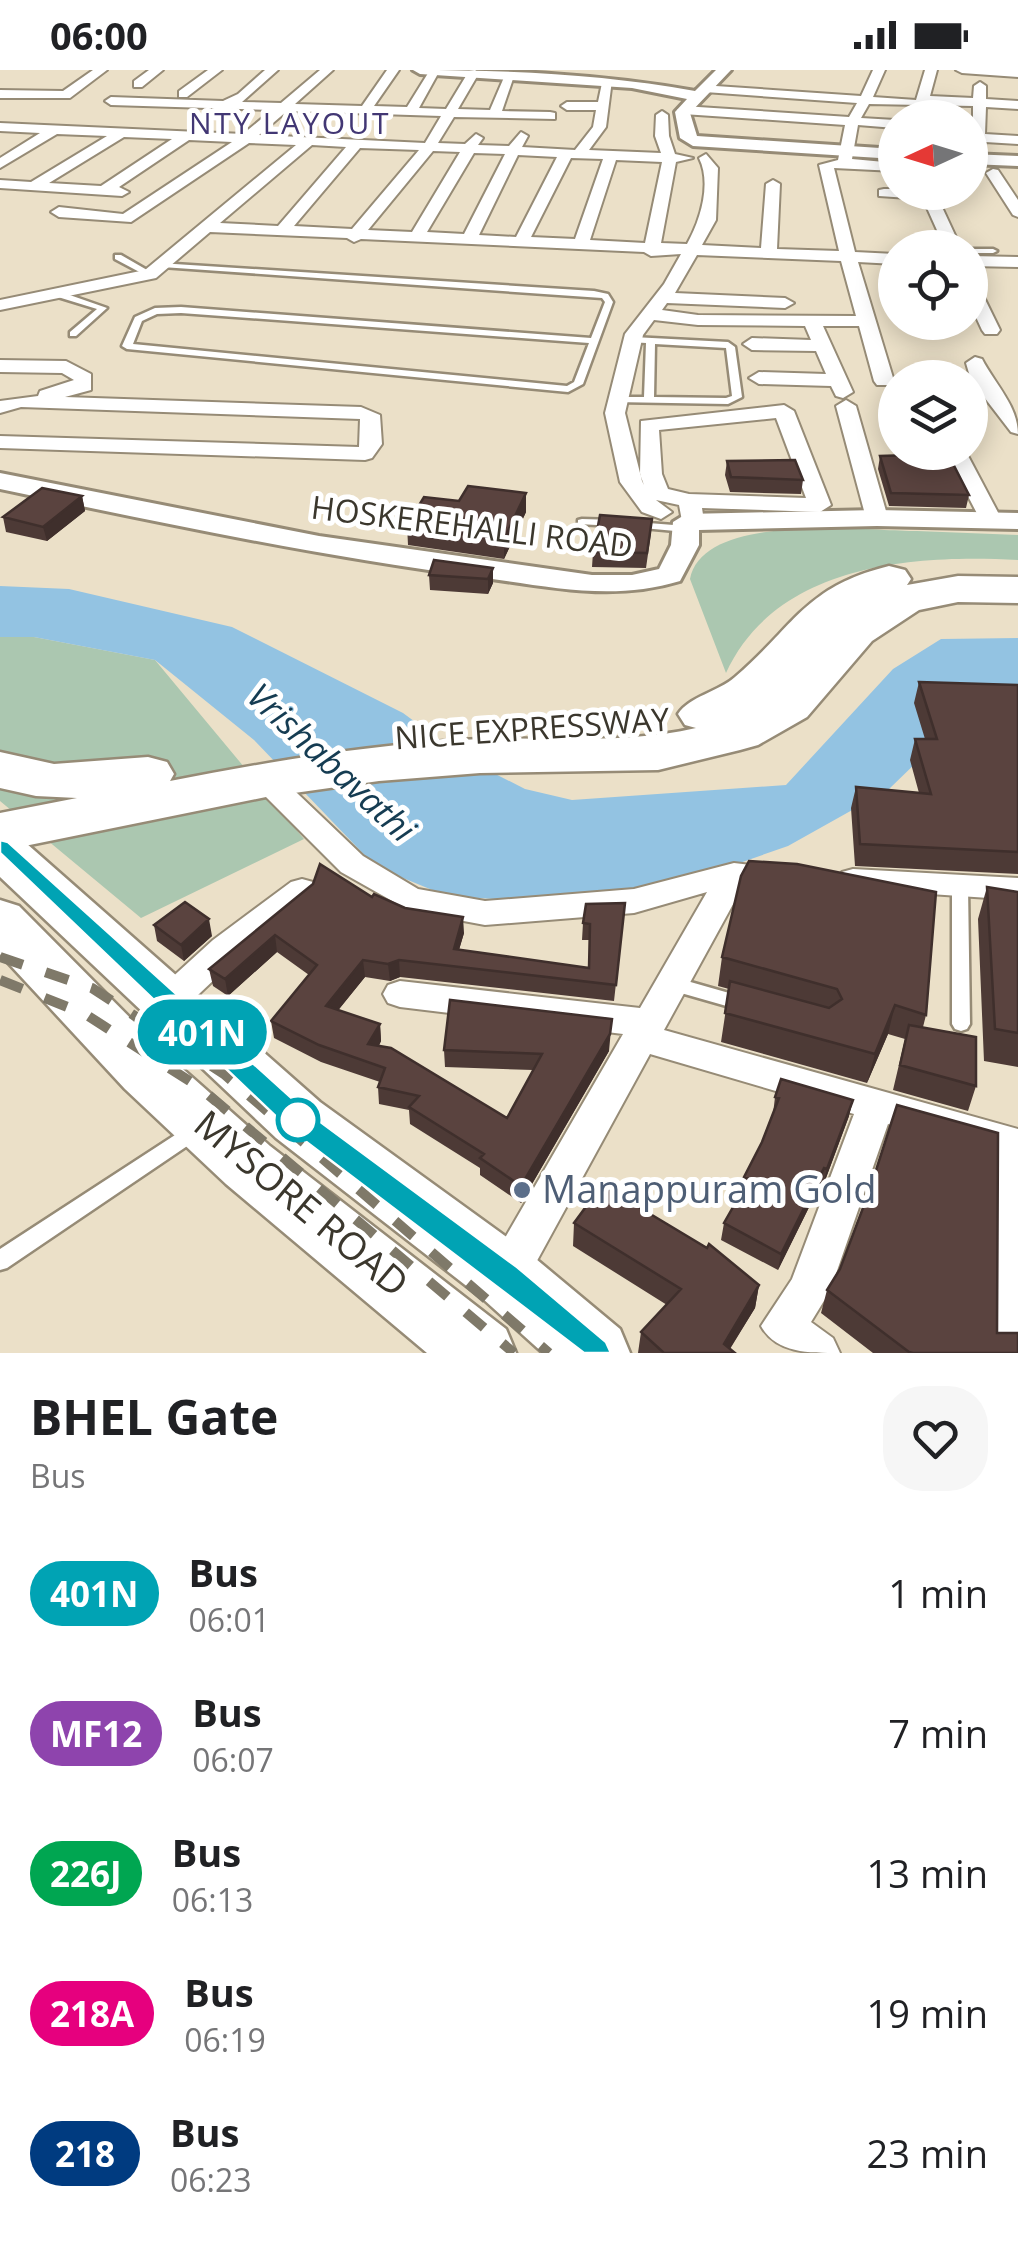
<!DOCTYPE html>
<html lang="en">
<head>
<meta charset="utf-8">
<style>
  :root { --surface:#fff; --page:#f6f6f6; --text:#202124; --muted:#757577 }
  body { margin:0; font-family:"Open Sans",sans-serif; background:var(--page); color:var(--text); height:100vh; display:flex; flex-direction:column; font-size:38px; white-space:nowrap }
  * { box-sizing:border-box; margin:0 }
  p { font-size:32px; color:var(--muted) }
  .icon { flex:none; width:55px; height:55px; fill:none; stroke:currentColor; stroke-width:2; stroke-linecap:round; stroke-linejoin:round }
  .map { position:relative; height:1283px; overflow:hidden }
  .details { display:flex; flex-direction:column; background:var(--surface); flex:1 }
  .details>* { flex:none }
  .badge { padding:0 20px; border-radius:32px; font-size:35px; line-height:65px }
  .needle { width:65px; rotate:266deg }
  .fabs { position:absolute; left:878px; top:30px; display:grid; gap:20px }
  .fabs a { display:grid; place-items:center; width:110px; height:110px; border-radius:50%; background:var(--surface); box-shadow:0 5px 25px #0003; font-size:50px }
  .map>.badge { position:absolute; translate:-50% -50%; box-shadow:0 0 0 5px #fff }
  .round { display:grid; place-items:center; flex:none; width:105px; height:105px; border-radius:40px; background:var(--page) }
  .summary { display:flex; align-items:center; justify-content:space-between; height:170px; padding:0 30px }
  h1 { font-size:48px; font-weight:700; line-height:75px }
  ul { padding:0; list-style:none }
  li { display:flex; align-items:center; gap:30px; height:140px; padding:0 30px }
  li div { flex:1 }
  li b { display:block; font-size:38px }
  li em { font-style:normal }
  li .badge { min-width:110px; font-weight:700; text-align:center }
  .status { display:flex; justify-content:space-between; align-items:center; height:70px; padding:0 50px; background:var(--surface); direction:ltr }
  .status svg { height:28px; fill:currentColor }
  .map>svg:first-child { display:block }
</style>
</head>
<body>
<div class="status"><b>06:00</b><svg viewBox="0 0 49 12"><path d="M0 12V9h3v3zM5 12V6h3v6zM10 12V3h3v9zM15 12V0h3v12zM26 1h20v11H26zM47 4h2v5h-2z"/></svg></div>
<div class="map">
<svg width="1018" height="1283" viewBox="0 0 1018 1283">
  <rect width="100%" height="100%" fill="#ebe0c8"/>
  <path fill="#abc7b0" d="M 917,461 L 1018,465 L 1018,490 C 913,484 776,494 726,603 L 690,509 C 703,441 865,461 917,461 Z
    M 0,567 L 34,567 L 155,590 L 304,769 L 141,848 L 0,731 Z"/>
  <path fill="#93c3e2" d="M 0,516 L 69,519 L 232,557 L 403,643 L 464,688 L 525,719 L 572,730 L 786,715 L 893,599 L 941,569 L 1018,568 L 1018,614 L 954,656 L 888,720 L 788,776 L 662,820 L 560,833 L 447,826 L 376,797 L 254,670 L 155,590 L 34,567 L 0,567 Z"/>
  <g fill="none" stroke-linecap="round" stroke-linejoin="round">
    <g stroke="#968b76" stroke-width="5">
      <path id="service" d="M 970,179 L 993,179 L 997,181 L 993,183 L 970,183 Z
        M 115,185 L 121,185 L 154,204 L 147,206 L 115,189 Z
        M 159,193 L 594,221 L 608,224 L 613,232 L 583,314 L 568,322 L 127,279 L 122,276 L 135,247 L 155,238 L 181,237 L 591,268 L 605,232 L 602,228 L 162,197 L 159,197 ZM 181,243 L 589,273 L 574,312 L 567,316 L 133,274 L 142,251 L 157,244 Z
        M 58,223 L 64,223 L 107,238 L 76,266 L 70,266 L 70,262 L 97,239 L 58,227 Z
        M 633,267 L 728,272 L 735,277 L 742,327 L 728,334 L 614,332 L 613,330 L 618,327 L 644,327 L 646,273 L 630,272 L 628,270 ZM 655,274 L 726,278 L 732,326 L 726,328 L 654,327 Z
        M 582,449 L 615,450 L 621,453 L 615,456 L 578,454 L 578,450 Z
        M 636,452 L 686,456 L 692,459 L 686,462 L 632,457 L 632,453 Z
        M 960,810 L 966,812 L 968,816 L 970,954 L 967,959 L 961,961 L 955,959 L 952,954 L 952,816 L 954,812 Z
        M 673,907 L 750,929 L 753,934 L 750,939 L 744,941 L 667,919 L 664,914 L 667,909 Z
        M 195,1052 L 202,1054 L 204,1060 L 202,1066 L 7,1198 L 0,1200 L 0,1179 Z"/>
    </g>
    <g stroke="#968b76" stroke-width="4">
      <path id="minor" d="M 93,0 L 107,0 L 70,28 L 0,28 L 0,20 L 63,21 Z
        M 149,0 L 163,0 L 142,17 L 134,17 L 134,11 Z
        M 208,0 L 222,0 L 187,27 L 179,27 L 179,21 Z
        M 265,0 L 278,0 L 242,32 L 281,33 L 320,0 L 333,0 L 295,34 L 362,36 L 387,0 L 399,0 L 374,36 L 407,37 L 430,0 L 440,0 L 419,38 L 446,39 L 469,1 L 475,0 L 479,3 L 458,39 L 490,40 L 505,5 L 515,3 L 502,41 L 550,42 L 555,43 L 555,49 L 454,47 L 438,73 L 465,74 L 476,64 L 483,68 L 478,75 L 509,76 L 521,62 L 528,66 L 522,77 L 575,80 L 593,57 L 596,40 L 567,40 L 561,36 L 567,32 L 598,32 L 602,13 L 612,10 L 606,57 L 589,80 L 661,83 L 655,66 L 656,45 L 662,41 L 668,45 L 669,66 L 675,84 L 693,88 L 676,92 L 661,173 L 687,174 C 700,151 712,114 699,88 L 706,84 L 718,98 L 716,150 L 702,175 L 761,178 L 766,114 L 773,110 L 780,114 L 777,179 L 839,181 L 819,95 L 838,90 L 845,55 L 683,44 L 677,40 L 683,36 L 849,47 L 857,33 L 705,22 L 701,15 L 861,26 L 873,0 L 885,0 L 873,27 L 916,30 L 925,0 L 937,0 L 930,26 L 973,28 L 974,16 L 980,12 L 986,16 L 986,29 L 1018,31 L 1018,39 L 986,37 L 985,64 L 1018,66 L 1018,74 L 985,72 L 985,89 L 973,92 L 973,36 L 869,34 L 861,48 L 895,50 L 895,58 L 858,55 L 852,89 L 895,93 L 895,101 L 834,98 L 855,182 L 895,184 L 895,194 L 858,192 L 894,311 L 891,315 L 877,315 L 874,311 L 859,256 L 823,256 L 853,322 L 843,328 L 836,326 L 831,316 L 759,314 L 749,308 L 759,302 L 826,304 L 816,281 L 752,280 L 743,274 L 752,268 L 811,270 L 805,256 L 698,255 L 654,250 L 643,265 L 625,343 L 642,411 L 644,415 L 640,404 L 641,351 L 784,335 L 794,341 L 831,435 L 820,442 L 702,438 L 704,451 L 693,458 L 682,451 L 679,435 L 656,430 L 672,442 L 661,449 L 642,442 L 620,412 L 605,343 L 625,264 L 664,214 L 681,184 L 651,186 L 644,182 L 361,169 L 354,172 L 347,168 L 210,162 L 156,208 L 0,240 L 0,230 L 145,200 L 296,75 L 249,73 L 131,152 L 59,147 L 51,142 L 59,137 L 123,144 L 232,72 L 189,70 L 119,117 L 129,122 L 122,126 L 0,118 L 0,110 L 31,112 L 107,66 L 57,64 L 0,98 L 0,88 L 40,63 L 0,61 L 0,53 L 243,64 L 272,40 L 111,35 L 105,31 L 111,27 L 223,31 L 238,24 ZM 287,41 L 441,46 L 425,73 L 259,65 ZM 124,67 L 172,69 L 101,116 L 49,113 ZM 312,75 L 346,77 L 278,156 L 220,153 ZM 360,78 L 419,80 L 352,159 L 294,156 ZM 433,81 L 460,82 L 412,162 L 368,160 ZM 474,83 L 505,84 L 464,164 L 427,162 ZM 518,85 L 557,87 L 516,167 L 479,165 ZM 571,88 L 603,89 L 575,169 L 531,167 ZM 616,90 L 662,92 L 645,173 L 590,170 ZM 697,185 L 841,191 L 856,246 L 698,245 L 662,240 L 667,233 L 785,238 L 794,233 L 785,228 L 675,223 ZM 776,348 L 806,428 L 689,424 L 668,419 L 662,404 L 659,360 Z
        M 956,0 L 1018,0 L 1018,7 L 962,3 Z
        M 993,99 L 998,100 L 1018,130 L 1018,147 L 1013,145 L 986,103 Z
        M 884,119 L 895,119 L 895,122 L 935,122 L 961,178 L 945,178 L 923,129 L 879,126 L 879,120 Z
        M 970,186 L 1018,187 L 1018,197 L 970,196 Z
        M 970,210 L 978,215 L 1000,260 L 997,264 L 985,264 L 982,260 L 970,234 Z
        M 975,287 L 982,289 C 995,314 1018,336 1018,364 L 1011,362 L 971,310 L 966,293 Z
        M 0,290 L 66,291 L 91,304 L 91,320 L 65,327 L 361,337 L 380,345 L 382,374 L 372,388 L 365,390 L 0,378 L 0,366 L 359,377 L 360,349 L 21,337 L 0,343 L 0,331 L 38,326 L 40,321 L 74,310 L 62,303 L 0,302 Z
        M 846,330 L 856,336 L 888,448 L 885,453 L 877,455 L 866,448 L 836,336 Z
        M 945,382 L 966,382 L 1002,450 L 999,455 L 983,455 Z
        M 266,700 L 276,703 L 363,786 L 418,819 L 485,831 L 634,819 L 734,793 L 786,799 L 791,807 L 786,815 L 775,818 L 743,816 L 664,960 L 1018,1059 L 1018,1283 L 990,1283 L 994,1084 L 888,1054 L 830,1221 L 811,1252 L 833,1268 L 840,1283 C 807,1283 776,1283 761,1256 L 792,1209 L 854,1044 L 650,984 L 521,1220 L 506,1225 L 491,1220 L 485,1206 L 491,1192 L 623,964 L 400,937 L 388,933 L 383,924 L 388,915 L 400,911 L 640,938 L 707,822 L 634,843 L 485,855 L 410,841 L 341,802 L 256,717 L 251,710 L 256,703 Z
        M 853,799 L 1018,808 L 1018,830 L 842,818 L 837,810 L 842,802 Z
        M 302,809 L 313,812 L 318,820 L 313,828 L 237,888 L 180,942 L 168,945 L 156,942 L 151,932 L 156,922 L 213,870 L 291,812 Z"/>
    </g>
    <g stroke="#968b76" stroke-width="6">
      <path id="tertiary" d="M 413,0 C 507,0 602,4 695,21 L 716,0 L 731,0 L 690,43 L 697,66 L 895,79 L 895,89 L 693,76 L 680,68 L 675,42 L 687,29 L 632,18 L 420,4 Z
        M 970,84 L 1018,86 L 1018,96 L 970,94 Z
        M 0,403 L 319,466 L 592,505 L 632,505 L 659,499 L 671,475 L 673,452 L 686,444 L 877,440 L 1018,443 L 1018,459 L 877,456 L 699,460 L 699,475 L 680,511 C 612,532 546,516 478,507 C 317,486 158,452 0,419 Z"/>
    </g>
    <g stroke="#968b76" stroke-width="5">
      <path id="trunk" d="M 0,761 L 18,766 L 320,1032 L 530,1184 L 620,1259 L 630,1283 L 543,1283 L 482,1228 L 276,1068 L 0,807 Z
        M 0,830 L 19,836 L 167,985 L 270,1076 L 506,1259 L 516,1283 L 427,1283 L 226,1114 L 125,1019 L 0,884 Z"/>
    </g>
    <g stroke="#968b76" stroke-width="5">
      <path id="motorway" d="M 889,496 L 905,500 L 911,509 L 907,515 L 958,506 L 1018,507 L 1018,533 L 958,532 L 919,540 L 872,571 L 807,647 L 758,675 L 740,680 L 658,700 L 480,703 L 379,711 L 266,727 L 0,781 L 0,743 L 77,728 L 36,726 L 0,718 L 0,682 L 54,694 L 148,687 L 167,692 L 174,704 L 170,711 C 273,691 377,673 482,669 C 554,667 627,674 696,658 L 685,655 L 678,644 C 690,626 718,622 735,607 C 795,556 804,517 889,496 Z"/>
    </g>
    <use href="#service" fill="#fff" fill-rule="evenodd"/>
    <use href="#minor" fill="#fff" fill-rule="evenodd"/>
    <use href="#tertiary" fill="#fff" fill-rule="evenodd"/>
    <use href="#trunk" fill="#fff" fill-rule="evenodd"/>
    <use href="#motorway" fill="#fff" fill-rule="evenodd"/>
    <path stroke="#7f7969" stroke-width="10" stroke-dasharray="24 24" stroke-linecap="butt" d="M 0,887 L 92,918 L 224,1004 L 549,1283
      M 0,910 L 85,944 L 199,1017 L 514,1283"/>
  </g>
  <path fill="#4d3a36" d="M 880,386 L 969,425 L 966,438 L 889,436 L 878,399 Z
    M 727,391 L 803,410 L 801,424 L 730,422 L 725,405 Z
    M 526,423 L 526,442 L 504,489 L 408,475 L 407,455 L 459,431 Z
    M 82,426 L 85,441 L 47,471 L 6,462 L 3,447 Z
    M 651,463 L 646,498 L 592,497 L 593,482 Z
    M 493,498 L 493,513 L 488,524 L 430,520 L 429,505 Z
    M 919,612 L 1018,615 L 1018,804 L 855,796 L 851,738 L 856,717 L 919,723 L 910,690 L 915,669 L 925,669 L 914,633 Z
    M 741,806 L 926,945 L 923,957 L 976,1016 L 968,1041 L 893,1020 L 905,969 L 888,964 L 867,1013 L 721,972 L 729,919 L 718,916 L 722,887 Z
    M 313,814 L 372,827 L 405,838 L 464,863 L 459,880 L 589,898 L 589,870 L 582,870 L 583,853 L 625,833 L 614,931 L 400,907 L 390,911 L 365,907 L 338,940 L 380,954 L 381,971 L 379,976 L 507,1048 L 533,1000 L 445,997 L 444,980 L 609,981 L 521,1133 L 480,1105 L 480,1098 L 410,1054 L 409,1040 L 379,1034 L 378,1017 L 380,1012 L 321,992 L 274,968 L 271,951 L 309,905 L 277,882 L 228,926 L 213,916 L 209,899 Z
    M 987,817 L 1018,822 L 1018,997 L 984,991 L 978,849 Z
    M 154,855 L 212,866 L 184,891 L 157,871 Z
    M 775,1027 L 849,1046 L 823,1116 L 820,1115 L 778,1200 L 721,1170 L 724,1153 L 741,1124 L 744,1107 L 762,1072 L 773,1044 Z
    M 574,1153 L 759,1215 L 755,1238 L 730,1279 L 735,1283 L 638,1283 L 641,1262 L 667,1235 L 573,1176 Z
    M 827,1220 L 997,1263 L 1018,1283 L 873,1283 L 821,1243 Z"/>
  <path fill="#3f2f2c" d="M 526,423 L 526,442 L 504,489 L 504,469 Z
    M 82,426 L 85,441 L 47,471 L 43,457 Z
    M 493,498 L 493,513 L 488,524 L 488,509 Z
    M 463,847 L 464,863 L 454,896 L 454,879 Z
    M 209,849 L 212,866 L 184,891 L 181,875 Z
    M 275,865 L 277,882 L 228,926 L 225,909 Z
    M 363,890 L 365,907 L 328,953 L 326,936 Z
    M 399,890 L 400,907 L 390,911 L 388,894 Z
    M 895,935 L 888,964 L 867,1013 L 875,984 Z
    M 612,949 L 609,981 L 521,1133 L 521,1116 Z
    M 380,954 L 381,971 L 370,990 L 368,974 Z
    M 853,1030 L 849,1046 L 823,1116 L 827,1099 Z
    M 824,1098 L 820,1115 L 778,1200 L 781,1184 Z
    M 759,1215 L 755,1238 L 727,1283 L 724,1274 Z"/>
  <path fill="#5a433f" stroke="#3f2f2c" stroke-width="2.5" d="M 948,384 L 969,425 L 891,423 L 880,386 Z
    M 795,390 L 803,410 L 731,407 L 727,391 Z
    M 468,416 L 526,423 L 504,469 L 407,455 L 424,427 L 459,431 Z
    M 42,418 L 82,426 L 43,457 L 3,447 Z
    M 600,445 L 652,449 L 647,483 L 593,482 Z
    M 434,490 L 493,498 L 488,509 L 429,505 Z
    M 919,612 L 1018,615 L 1018,782 L 860,774 L 856,717 L 931,724 L 915,669 L 937,669 Z
    M 749,791 L 797,794 L 936,822 L 926,945 L 895,935 L 875,984 L 725,943 L 730,911 L 829,938 L 842,929 L 837,919 L 722,887 L 741,806 Z
    M 320,794 L 372,827 L 374,824 L 405,838 L 463,847 L 454,879 L 589,898 L 590,854 L 583,853 L 586,834 L 625,833 L 616,915 L 399,890 L 388,894 L 363,890 L 326,936 L 380,954 L 368,974 L 391,978 L 507,1048 L 542,984 L 444,980 L 450,930 L 612,949 L 610,964 L 521,1116 L 480,1088 L 484,1084 L 409,1037 L 419,1026 L 378,1017 L 385,998 L 319,975 L 271,951 L 317,895 L 275,865 L 225,909 L 209,899 L 313,814 Z
    M 987,817 L 1018,822 L 1018,963 L 995,959 Z
    M 185,832 L 209,849 L 181,875 L 154,855 Z
    M 909,955 L 976,967 L 976,1016 L 900,995 Z
    M 781,1009 L 853,1030 L 827,1099 L 824,1098 L 781,1184 L 724,1153 L 749,1109 L 744,1107 L 762,1072 L 779,1028 L 775,1027 Z
    M 897,1035 L 998,1063 L 997,1263 L 1018,1263 L 1018,1283 L 913,1283 L 909,1282 L 827,1220 L 840,1199 L 869,1122 Z
    M 602,1115 L 707,1178 L 709,1174 L 759,1215 L 724,1274 L 735,1283 L 664,1283 L 641,1262 L 681,1219 L 574,1153 Z"/>
  <path fill="#00a3b4" stroke="#fff" stroke-width="2.5" d="M 0,770 L 8,772 L 307,1042 L 517,1197 L 606,1272 L 611,1283 L 584,1283 L 496,1216 L 288,1058 L 0,783 Z"/>
  <circle fill="#fff" stroke="#00a3b4" stroke-width="5" cx="298" cy="1050" r="20"/>
  <circle fill="#5c6f8a" stroke="#fff" stroke-width="4" cx="522" cy="1120" r="10"/>
  <g text-anchor="middle" stroke-width="10" stroke-linejoin="round" paint-order="stroke">
    <g font-size="30" letter-spacing="2.5" fill="#423774" stroke="#fff">
      <text x="290" y="64">NTY LAYOUT</text>
    </g>
    <g font-size="32" fill="#3b372d" stroke="#fff">
      <text transform="translate(472 457) rotate(7)" y="11">HOSKEREHALLI ROAD</text>
      <text transform="translate(532 659) rotate(-4)" y="11">NICE EXPRESSWAY</text>
    </g>
    <g font-size="35" font-style="italic" fill="#153c52" stroke="#fff">
      <text transform="translate(331 693) rotate(43)" y="12">Vrishabavathi</text>
    </g>
    <g font-size="38" fill="#4e5e75" stroke="#fff" text-anchor="start">
      <text x="542" y="1133">Manappuram Gold</text>
    </g>
    <g font-size="38" fill="#3b372d" stroke="#fff">
      <text transform="translate(301 1134) rotate(40)" y="13">MYSORE ROAD</text>
    </g>
  </g>
</svg>
<div class="fabs">
<a><svg class="needle" viewBox="-14 -14 28 28"><path d="M0-13l5 13h-10z" fill="#e53935"/><path d="M0 13l5-13h-10z" fill="#757577"/></svg></a>
<a><svg class="icon" aria-label="locate" viewBox="0 0 24 24"><circle cx="12" cy="12" r="6"/><path d="M12 2v4M12 18v4M2 12h4M18 12h4"/></svg></a>
<a><svg class="icon" aria-label="layers" viewBox="0 0 24 24"><path d="M12 4l9 5-9 5-9-5zM3 14l9 5 9-5"/></svg></a>
</div>
<b class="badge" style="left:202px;top:962px;background:#00a3b4;color:#fff">401N</b>
</div>
<section class="details">
<div class="summary"><div><h1>BHEL Gate</h1><p>Bus</p></div><a class="round"><svg class="icon" aria-label="heart" viewBox="0 0 24 24"><path d="M12 20l-8-8c-3-5 5-10 8-4 3-6 11-1 8 4z"/></svg></a></div>
<ul>
<li><span class="badge" style="background:#00a3b4;color:#fff">401N</span><div><b>Bus</b><p>06:01</p></div><em>1 min</em></li>
<li><span class="badge" style="background:#8e44ad;color:#fff">MF12</span><div><b>Bus</b><p>06:07</p></div><em>7 min</em></li>
<li><span class="badge" style="background:#00a651;color:#fff">226J</span><div><b>Bus</b><p>06:13</p></div><em>13 min</em></li>
<li><span class="badge" style="background:#e6007e;color:#fff">218A</span><div><b>Bus</b><p>06:19</p></div><em>19 min</em></li>
<li><span class="badge" style="background:#003b80;color:#fff">218</span><div><b>Bus</b><p>06:23</p></div><em>23 min</em></li>
</ul>
</section>
</body>
</html>
